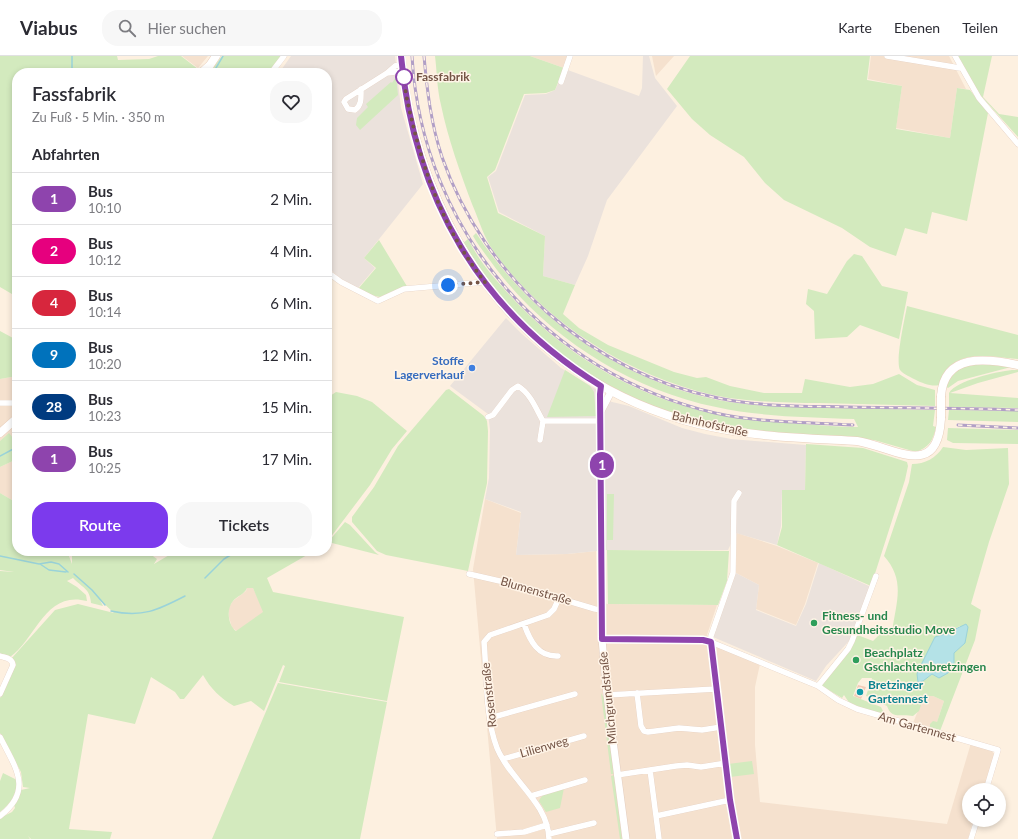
<!DOCTYPE html>
<html lang="de">
<head>
<meta charset="utf-8">
<style>
  :root { --surface:#fff; --page:#f7f7f7; --text:#2b2b33; --muted:#7c7c81; --line:#e1e1e2; --accent:#7c3aed }
  body { margin:0; font-family:Lato,sans-serif; background:var(--page); color:var(--text); height:100vh; display:flex; flex-direction:column; font-size:15px; white-space:nowrap }
  * { box-sizing:border-box; margin:0 }
  p { font-size:13px; color:var(--muted) }
  .icon { flex:none; width:22px; height:22px; fill:none; stroke:currentColor; stroke-width:2; stroke-linecap:round; stroke-linejoin:round }
  .map { position:relative; flex:1; overflow:hidden }
  .panel { position:absolute; left:12px; top:12px; width:320px; height:488px; display:flex; flex-direction:column; background:var(--surface); border-radius:16px; box-shadow:0 2px 6px #0003 }
  .panel>* { flex:none }
  .badge { padding:0 8px; border-radius:13px; font-size:14px; line-height:26px }
  .controls { position:absolute; left:962px; top:727px; display:grid; gap:8px }
  .controls a { display:grid; place-items:center; width:44px; height:44px; border-radius:50%; background:var(--surface); box-shadow:0 2px 6px #0003; font-size:20px }
  .you { position:absolute; width:20px; height:20px; margin:-10px; border:3px solid #fff; border-radius:50%; background:#1a73e8; box-shadow:0 0 0 6px #1a73e833 }
  .map>.badge { position:absolute; translate:-50% -50%; box-shadow:0 0 0 2px #fff }
  h2 { padding:0 20px; font-size:15px; line-height:36px }
  .round { display:grid; place-items:center; flex:none; width:42px; height:42px; border-radius:16px; background:var(--page) }
  .headline { display:flex; align-items:center; justify-content:space-between; height:68px; padding:0 20px }
  h1 { font-size:19px; font-weight:600; line-height:30px }
  .cta { display:flex; gap:8px; margin-top:auto; padding:8px 20px }
  .cta a { flex:1; height:46px; border-radius:16px; background:var(--accent); color:#fff; font-size:16px; font-weight:600; line-height:46px; text-align:center }
  .cta a+a { background:var(--page); color:var(--text) }
  ul { padding:0; list-style:none }
  li { display:flex; align-items:center; gap:12px; height:52px; padding:0 20px; border-top:1px solid var(--line) }
  li div { flex:1 }
  li b { display:block; font-size:15px }
  li em { font-style:normal }
  li .badge { min-width:44px; font-weight:700; text-align:center }
  header { display:flex; align-items:center; gap:24px; box-sizing:border-box; height:56px; padding:0 20px; background:var(--surface); border-bottom:1px solid var(--line) }
  header strong { font-size:19px }
  nav { display:flex; gap:22px; margin-inline-start:auto; font-size:14px }
  .search { width:280px; height:36px; background:var(--page); display:flex; align-items:center; gap:10px; box-sizing:border-box; padding:0 14px; border-radius:16px; color:var(--muted); font-size:15px }
  .map>svg:first-child { display:block }
</style>
</head>
<body>
<header>
<strong>Viabus</strong>
<div class="search"><svg class="icon" aria-label="search" viewBox="0 0 24 24"><circle cx="10" cy="10" r="6"/><path d="M15 15l6 6"/></svg>Hier suchen</div>
<nav><a>Karte</a><a>Ebenen</a><a>Teilen</a></nav>
</header>
<div class="map">
<svg width="1018" height="783" viewBox="0 0 1018 783">
  <rect width="100%" height="100%" fill="#fdf0e0"/>
  <path fill="#f5e1ce" d="M 182,0 L 208,0 L 198,12 Z
    M 530,0 L 567,0 L 564,12 Z
    M 652,0 L 674,0 L 656,20 Z
    M 871,0 L 949,0 L 966,33 L 957,32 L 950,82 L 896,72 L 902,30 L 868,23 Z
    M 17,320 L 17,387 L 9,378 L 0,385 L 0,323 Z
    M 17,403 L 17,447 L 0,437 L 0,411 Z
    M 485,443 L 521,457 L 516,499 L 568,498 L 596,495 L 597,546 L 608,548 L 717,549 L 707,579 L 715,590 L 760,608 L 755,631 L 755,689 L 760,746 L 947,768 L 971,687 L 991,694 L 995,699 L 983,734 L 969,734 L 969,764 L 973,764 L 968,783 L 497,783 L 473,513 Z
    M 737,477 L 777,490 L 818,507 L 805,548 L 796,569 L 756,553 L 759,529 L 736,517 Z
    M 247,532 L 253,532 L 264,556 L 237,575 L 232,572 L 229,561 L 229,551 L 233,545 L 246,535 Z
    M 924,640 L 933,640 L 944,645 L 937,666 L 930,672 L 913,667 Z"/>
  <path fill="#ebe2dc" d="M 291,0 L 395,0 L 401,52 L 423,128 L 364,202 L 375,212 L 358,232 L 342,224 L 331,214 L 327,220 L 327,17 L 279,17 Z
    M 643,0 L 649,0 L 655,22 L 677,50 L 607,144 L 588,200 L 575,229 L 543,220 L 545,180 L 499,156 L 488,121 L 496,115 L 525,39 L 546,38 L 555,34 L 565,13 L 639,40 L 642,32 Z
    M 506,262 L 522,278 L 561,312 L 597,334 L 608,345 L 629,350 L 682,372 L 705,378 L 731,383 L 806,389 L 805,434 L 782,434 L 781,470 L 777,489 L 736,477 L 728,494 L 607,494 L 567,498 L 516,499 L 521,456 L 485,443 L 489,422 L 490,374 L 488,358 L 450,330 Z
    M 819,507 L 871,531 L 849,585 L 826,610 L 816,625 L 713,581 L 736,517 L 759,529 L 756,554 L 796,570 L 806,548 Z"/>
  <path fill="#d3eabe" fill-rule="evenodd" d="M 0,0 L 117,0 L 118,4 L 149,3 L 158,0 L 181,0 L 198,13 L 193,17 L 17,17 L 17,241 L 0,231 Z
    M 222,0 L 282,0 L 268,17 L 209,17 Z
    M 435,0 L 530,0 L 564,12 L 555,34 L 546,37 L 524,38 L 495,114 L 487,121 L 498,157 L 545,180 L 543,220 L 575,229 L 563,258 L 579,272 L 608,289 L 674,316 L 697,322 L 706,321 L 730,330 L 764,337 L 802,337 L 805,323 L 850,331 L 873,328 L 899,318 L 917,329 L 935,334 L 935,350 C 896,349 858,348 819,347 C 789,347 759,346 729,342 C 639,327 547,270 494,196 C 484,182 479,164 472,148 C 460,116 448,83 441,49 C 437,33 437,16 435,0 Z
    M 690,0 L 870,0 L 867,24 L 902,30 L 896,73 L 950,82 L 957,32 L 970,34 L 988,57 L 967,165 L 932,156 L 927,178 L 905,172 L 896,200 L 870,191 L 842,172 L 784,144 L 765,127 L 744,101 L 710,79 L 692,63 L 667,33 Z
    M 958,0 L 992,0 L 983,41 L 999,58 L 1018,61 L 1018,81 L 974,32 Z
    M 396,21 L 398,39 L 360,74 L 356,69 L 357,62 L 368,51 L 366,48 L 391,26 L 392,27 Z
    M 476,177 C 531,261 619,324 718,344 C 754,351 790,351 827,352 C 863,353 899,353 935,354 L 933,370 L 936,371 C 933,385 929,391 916,396 L 874,384 L 775,378 L 698,365 L 650,350 L 607,330 L 572,307 L 530,272 L 499,240 L 462,188 L 468,183 C 480,208 501,230 520,250 C 573,304 642,343 716,358 C 745,365 774,366 803,368 C 821,369 840,371 858,371 L 854,363 C 809,361 761,361 716,351 C 630,333 551,283 497,214 C 489,203 480,192 473,180 Z
    M 379,184 L 408,232 L 398,233 L 380,241 L 375,240 L 358,233 L 376,212 L 364,202 Z
    M 854,198 L 862,200 L 882,230 L 908,236 L 899,283 L 860,269 L 847,281 L 815,283 L 814,255 L 806,248 L 808,233 L 827,238 L 847,205 Z
    M 907,250 L 1018,279 L 1018,303 C 988,300 950,291 939,329 C 932,331 922,327 916,324 C 911,321 904,319 900,314 C 895,304 905,262 907,250 Z
    M 17,271 L 17,320 L 0,323 L 0,275 L 13,282 Z
    M 994,307 L 1011,311 L 958,325 L 948,332 L 945,330 C 957,306 970,308 994,307 Z
    M 565,314 L 590,330 L 594,336 L 596,360 L 547,361 Z
    M 1012,314 L 1018,314 L 1018,316 L 978,327 L 950,337 L 1018,342 L 1018,352 L 949,351 L 949,337 C 957,324 996,316 1012,314 Z
    M 449,333 L 484,360 L 487,365 L 488,375 L 487,427 L 468,515 L 386,499 L 377,495 L 352,466 L 352,461 L 374,431 L 398,390 L 446,334 Z
    M 336,336 L 357,340 L 372,346 L 407,375 L 392,393 L 370,429 L 327,486 L 327,342 Z
    M 949,354 L 1018,355 L 1018,366 L 948,364 Z
    M 948,372 L 1018,374 L 1018,388 L 953,387 L 947,384 Z
    M 9,377 L 17,387 L 17,403 L 0,411 L 0,385 Z
    M 806,388 L 863,392 L 907,406 L 908,410 L 905,424 L 871,530 L 777,489 L 782,471 L 782,434 L 805,434 Z
    M 943,391 L 966,394 L 1008,392 L 1009,428 L 989,486 L 971,548 L 981,554 L 975,584 L 940,675 L 930,672 L 930,668 L 933,665 L 937,666 L 944,645 L 933,640 L 924,640 L 919,655 L 913,660 C 900,657 892,664 887,650 L 866,640 L 872,622 L 862,622 L 858,627 L 853,640 L 881,651 L 883,655 L 880,658 L 850,648 L 844,639 L 842,642 L 822,630 L 822,626 L 856,580 L 860,580 L 873,585 L 883,575 L 892,576 C 896,546 906,525 884,500 L 909,426 L 912,408 C 925,408 936,402 943,391 ZM 960,570 L 965,587 L 954,597 L 939,622 L 932,618 L 923,625 L 917,618 L 935,581 L 945,578 Z
    M 0,437 L 17,447 L 17,495 L 67,495 L 72,508 L 72,495 L 146,495 L 157,503 L 154,508 L 176,495 L 314,495 L 267,522 L 273,536 L 404,561 L 387,645 L 279,626 L 285,610 L 283,609 L 264,655 L 251,645 L 234,650 C 220,642 211,633 203,619 L 184,643 L 180,643 L 175,636 L 151,621 L 135,668 L 88,658 L 69,773 L 112,776 L 110,783 L 31,783 L 28,780 L 30,783 L 0,783 L 0,762 L 12,756 L 15,752 L 14,749 L 21,734 L 30,732 L 23,731 L 21,716 L 0,677 L 0,642 L 14,613 L 15,609 L 11,603 L 55,554 L 78,548 L 114,557 L 100,544 L 103,550 L 91,547 C 90,532 81,531 73,522 L 67,525 L 77,531 L 86,539 L 87,545 C 45,534 36,583 10,601 L 0,598 L 0,515 L 14,516 L 0,514 ZM 247,532 L 253,532 L 263,556 L 236,575 C 228,569 226,553 233,545 C 237,540 245,538 247,532 Z
    M 607,438 L 614,438 L 613,484 L 607,484 Z
    M 345,466 L 350,469 L 375,496 L 379,499 L 328,486 Z
    M 607,494 L 729,495 L 727,525 L 718,549 L 608,548 Z
    M 278,627 L 387,646 L 360,783 L 212,783 Z
    M 601,637 L 604,642 L 614,718 L 611,718 Z
    M 752,705 L 754,718 L 730,721 L 728,708 Z
    M 3,717 L 17,724 C 17,739 11,747 0,756 L 0,725 Z
    M 614,719 L 622,783 L 620,783 L 611,720 Z
    M 564,732 L 560,752 L 546,756 L 539,745 C 543,735 555,735 564,732 Z"/>
  <path fill="#b4e2e7" stroke="#9ad3d9" d="M 966,568 L 968,571 L 965,587 L 954,597 L 954,610 L 948,617 L 939,622 L 932,618 L 923,625 L 918,626 L 917,618 L 920,611 L 935,581 L 945,578 Z"/>
  <g fill="none" stroke-linecap="round" stroke-linejoin="round">
    <path stroke="#9ad3d9" stroke-width="1.5" d="M 72,17 L 72,0
      M 213,17 L 223,0
      M 0,400 L 17,391
      M 0,500 L 39,508 L 51,506 L 59,508 L 68,516
      M 40,508 L 49,514 L 66,516
      M 74,518 L 92,534 L 105,549
      M 205,522 L 224,503 L 237,495
      M 111,555 C 142,562 158,554 185,540"/>
  </g>
  <path fill="#f3cbb6" d="M 858,629 L 866,631 L 861,643 L 854,640 Z"/>
  <g fill="none" stroke-linecap="round" stroke-linejoin="round">
    <g stroke="#e3cdbf" stroke-width="6">
      <path id="minor" d="M 887,0 L 960,12
        M 955,0 L 979,42 L 1018,88
        M 271,17 L 284,0
        M 387,17 L 403,15
        M 561,26 L 570,0
        M 361,33 C 361,41 362,49 355,54 L 348,53 L 344,46 L 346,43 L 387,17 L 395,10 L 402,8
        M 327,223 L 330,218 L 341,226 L 378,245 L 404,233 L 485,226
        M 0,347 L 17,347
        M 488,361 L 493,359 L 512,334 L 518,330 C 531,338 536,353 543,365 L 601,365
        M 540,384 L 543,365
        M 469,518 L 504,526 L 595,553 L 603,554
        M 524,568 C 530,585 538,601 558,600
        M 602,583 L 703,584 L 711,586 L 818,630 L 838,644 L 857,653 L 998,694 L 986,734
        M 0,600 C 6,602 12,602 13,609 L 0,638
        M 818,630 L 848,593 L 852,585 L 876,520
        M 637,637 L 641,670 L 644,675 L 648,676 L 679,672 L 702,674 L 721,671
        M 607,639 L 716,633
        M 490,662 L 575,638
        M 0,681 C 15,711 34,734 0,760
        M 503,703 L 584,680
        M 650,714 L 659,783
        M 617,719 L 676,710 L 687,709 L 701,711 L 726,707
        M 531,740 L 585,724
        M 656,760 L 730,744
        M 497,778 L 524,776 L 547,769
        M 549,778 L 594,767
        M 549,783 C 548,746 510,724 497,692 C 485,661 487,619 484,586 L 490,579 L 548,559 L 554,553 L 559,542
        M 737,783 L 730,744 L 711,586 L 711,580 L 733,517 L 734,445 L 739,437
        M 971,783 L 977,764"/>
    </g>
    <g stroke="#e3cdbf" stroke-width="8">
      <path id="tertiary" d="M 601,330 L 600,338 L 602,583 L 607,639 L 626,783
        M 601,355 L 611,336"/>
    </g>
    <g stroke="#e8cebb" stroke-width="9">
      <path id="secondary" d="M 401,0 C 417,174 524,325 698,368 C 750,381 804,382 857,385 C 894,391 938,425 941,362
        M 201,17 L 210,9 L 216,0
        M 941,340 C 944,297 986,302 1018,309
        M 0,377 L 17,362"/>
    </g>
    <use href="#minor" stroke="#fff" stroke-width="5.5"/>
    <use href="#tertiary" stroke="#fff" stroke-width="7"/>
    <use href="#secondary" stroke="#fff" stroke-width="8"/>
    <g stroke="#b19fc6" stroke-width="3">
      <path id="rail" d="M 412,0 C 422,175 545,317 715,357 C 760,367 808,366 853,369
        M 424,0 C 427,34 431,68 442,101 C 484,222 592,317 718,342 C 761,351 805,350 848,351 C 905,352 961,352 1018,354
        M 958,369 L 1018,372"/>
    </g>
    <use href="#rail" stroke="#fff4e7" stroke-width="1.5" stroke-dasharray="4.5" stroke-linecap="butt"/>
    <g stroke="#e8cebb" stroke-width="9" stroke-linecap="butt">
      <path id="secondary-bridge" d="M 941,362 L 941,340"/>
    </g>
    <use href="#secondary-bridge" stroke="#fff" stroke-width="8"/>
  </g>
  <g fill="none" stroke-linecap="round" stroke-linejoin="round">
    <g stroke="#fff" stroke-width="9">
      <path id="line" d="M 401,0 C 414,141 480,256 601,330 L 600,338 L 602,583 L 703,584 L 711,586 L 730,744 L 737,783"/>
    </g>
    <use href="#line" stroke="#8e44ad" stroke-width="6"/>
    <path stroke="#745446" stroke-width="4" stroke-dasharray="0 7.2" d="M 404,21 C 405,37 409,53 413,69 C 427,126 448,180 485,226 L 448,229"/>
  </g>
  <circle fill="#fff" stroke="#8e44ad" stroke-width="2" cx="404" cy="21" r="8"/>
  <circle fill="#3f7fe0" stroke="#fff4e7" stroke-width="1.5" cx="472" cy="312" r="4"/>
  <g fill="#2e9e5b" stroke="#fff4e7" stroke-width="1.5">
    <circle cx="814" cy="567" r="4"/>
    <circle cx="856" cy="604" r="4"/>
  </g>
  <circle fill="#0f9aa8" stroke="#fff4e7" stroke-width="1.5" cx="860" cy="636" r="4"/>
  <g text-anchor="middle" stroke-width="3" stroke-linejoin="round" paint-order="stroke">
    <g font-size="12" font-weight="bold" fill="#745446" stroke="#fff4e7" text-anchor="start">
      <text x="416" y="25">Fassfabrik</text>
    </g>
    <g font-size="12" font-weight="bold" fill="#366cbe" stroke="#fff4e7" text-anchor="end">
      <text x="464" y="309">Stoffe<tspan x="464" dy="14">Lagerverkauf</tspan></text>
    </g>
    <g font-size="12" fill="#745446" stroke="#fff4e7">
      <text transform="translate(710 368) rotate(13)" y="4">Bahnhofstraße</text>
      <text transform="translate(536 535) rotate(16)" y="4">Blumenstraße</text>
      <text transform="translate(489 639) rotate(-96)" y="4">Rosenstraße</text>
      <text transform="translate(608 642) rotate(-96)" y="4">Milchgrundstraße</text>
      <text transform="translate(917 671) rotate(16)" y="4">Am Gartennest</text>
      <text transform="translate(544 691) rotate(-16)" y="4">Lilienweg</text>
    </g>
    <g font-size="12" font-weight="bold" fill="#27864d" stroke="#fff4e7" text-anchor="start">
      <text x="822" y="564">Fitness- und<tspan x="822" dy="14">Gesundheitsstudio Move</tspan></text>
      <text x="864" y="601">Beachplatz<tspan x="864" dy="14">Gschlachtenbretzingen</tspan></text>
    </g>
    <g font-size="12" font-weight="bold" fill="#0d838f" stroke="#fff4e7" text-anchor="start">
      <text x="868" y="633">Bretzinger<tspan x="868" dy="14">Gartennest</tspan></text>
    </g>
  </g>
</svg>
<div class="controls">
<a><svg class="icon" aria-label="locate" viewBox="0 0 24 24"><circle cx="12" cy="12" r="6"/><path d="M12 2v4M12 18v4M2 12h4M18 12h4"/></svg></a>
</div>
<div class="you" style="left:448px;top:229px"></div>
<b class="badge" style="left:602px;top:409px;background:#8e44ad;color:#fff">1</b>
<section class="panel">
<div class="headline"><div><h1>Fassfabrik</h1><p>Zu Fuß · 5 Min. · 350 m</p></div><a class="round"><svg class="icon" aria-label="heart" viewBox="0 0 24 24"><path d="M12 20l-8-8c-3-5 5-10 8-4 3-6 11-1 8 4z"/></svg></a></div>
<h2>Abfahrten</h2>
<ul>
<li><span class="badge" style="background:#8e44ad;color:#fff">1</span><div><b>Bus</b><p>10:10</p></div><em>2 Min.</em></li>
<li><span class="badge" style="background:#e6007e;color:#fff">2</span><div><b>Bus</b><p>10:12</p></div><em>4 Min.</em></li>
<li><span class="badge" style="background:#d7263d;color:#fff">4</span><div><b>Bus</b><p>10:14</p></div><em>6 Min.</em></li>
<li><span class="badge" style="background:#0072bc;color:#fff">9</span><div><b>Bus</b><p>10:20</p></div><em>12 Min.</em></li>
<li><span class="badge" style="background:#003b80;color:#fff">28</span><div><b>Bus</b><p>10:23</p></div><em>15 Min.</em></li>
<li><span class="badge" style="background:#8e44ad;color:#fff">1</span><div><b>Bus</b><p>10:25</p></div><em>17 Min.</em></li>
</ul>
<div class="cta"><a>Route</a><a>Tickets</a></div>
</section>
</div>
</body>
</html>
